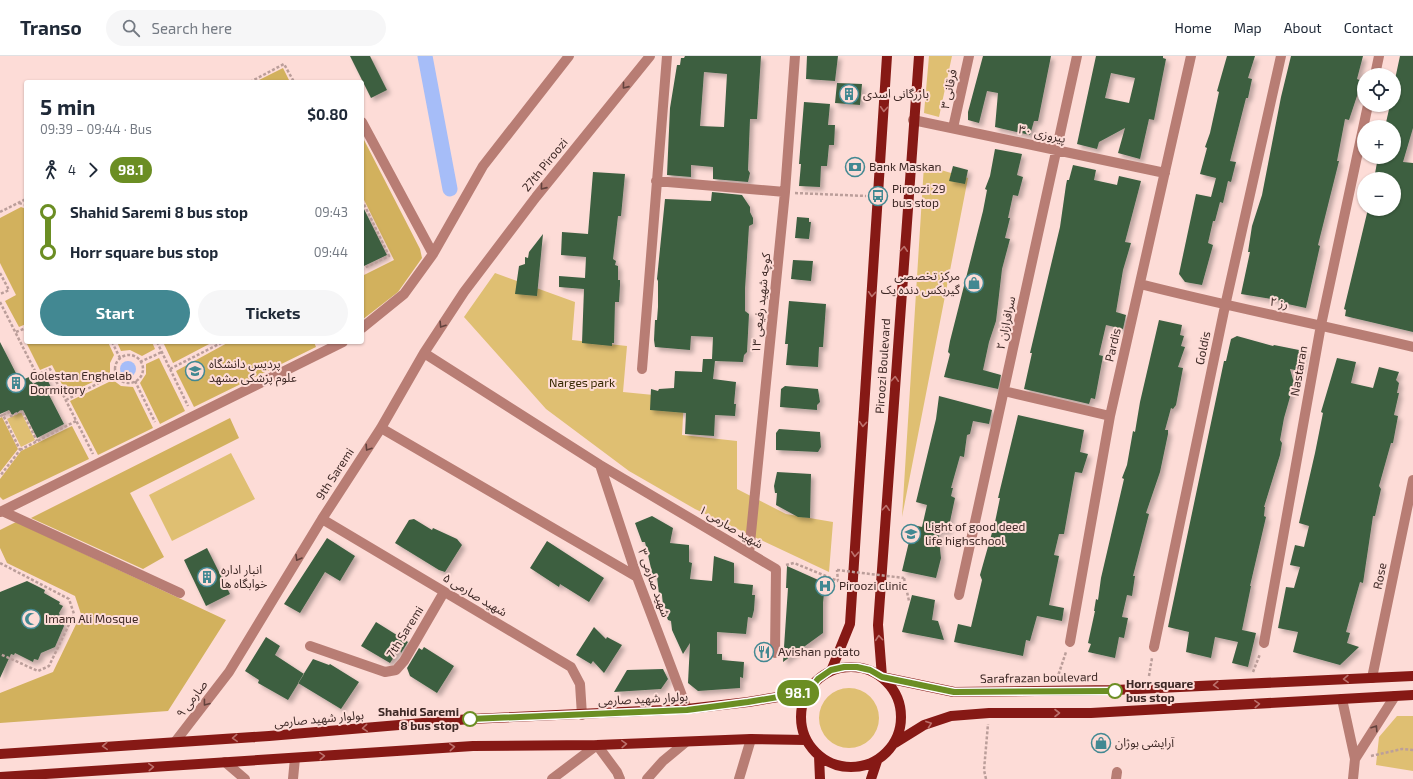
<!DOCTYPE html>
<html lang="en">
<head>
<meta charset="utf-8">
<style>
  :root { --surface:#fff; --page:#f6f6f7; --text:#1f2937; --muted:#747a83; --line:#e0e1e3; --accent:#428892 }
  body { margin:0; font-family:"Exo 2","Noto Sans Arabic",sans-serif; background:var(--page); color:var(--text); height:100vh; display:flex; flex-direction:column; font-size:15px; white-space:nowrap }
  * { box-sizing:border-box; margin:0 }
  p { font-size:13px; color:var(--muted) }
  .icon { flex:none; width:22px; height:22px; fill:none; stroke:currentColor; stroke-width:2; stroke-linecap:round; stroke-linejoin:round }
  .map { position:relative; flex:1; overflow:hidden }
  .side { position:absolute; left:24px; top:24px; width:340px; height:264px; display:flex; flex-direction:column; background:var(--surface); border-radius:4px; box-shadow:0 1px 3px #0004 }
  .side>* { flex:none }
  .badge { padding:0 8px; border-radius:13px; font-size:14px; line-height:26px }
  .fabs { position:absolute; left:1357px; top:12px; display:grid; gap:8px }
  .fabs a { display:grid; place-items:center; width:44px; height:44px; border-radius:50%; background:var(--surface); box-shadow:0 1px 3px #0004; font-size:20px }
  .map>.badge { position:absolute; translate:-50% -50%; box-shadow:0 0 0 2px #fff }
  .legs { display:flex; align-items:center; gap:6px; height:44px; padding:0 16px; font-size:13px }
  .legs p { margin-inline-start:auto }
  .headline { display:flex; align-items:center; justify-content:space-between; height:68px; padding:0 16px }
  h1 { font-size:22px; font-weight:700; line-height:30px }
  .button { display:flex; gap:8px; margin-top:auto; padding:8px 16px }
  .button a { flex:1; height:46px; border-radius:24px; background:var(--accent); color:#fff; font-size:16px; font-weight:700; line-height:46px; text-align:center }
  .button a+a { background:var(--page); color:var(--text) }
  ul { padding:0 16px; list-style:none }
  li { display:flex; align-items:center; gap:14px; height:40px; font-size:15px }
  li i { display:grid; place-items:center; width:6px; height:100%; margin:0 5px; background:currentColor }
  li i::after { content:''; width:10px; height:10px; margin:-5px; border:3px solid; border-radius:50%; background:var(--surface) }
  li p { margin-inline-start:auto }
  li:first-child i { background:linear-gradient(#0000 50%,currentColor 0) }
  li:last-child i { background:linear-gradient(currentColor 50%,#0000 0) }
  header { display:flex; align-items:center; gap:24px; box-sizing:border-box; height:56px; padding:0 20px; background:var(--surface); border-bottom:1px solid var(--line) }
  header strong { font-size:19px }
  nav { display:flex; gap:22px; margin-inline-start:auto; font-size:14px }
  .search { width:280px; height:36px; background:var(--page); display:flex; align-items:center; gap:10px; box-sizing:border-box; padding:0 14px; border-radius:22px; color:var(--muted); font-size:15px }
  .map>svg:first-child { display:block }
</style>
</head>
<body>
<header>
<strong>Transo</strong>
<div class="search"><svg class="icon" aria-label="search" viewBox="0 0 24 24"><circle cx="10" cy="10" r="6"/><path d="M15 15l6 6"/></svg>Search here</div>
<nav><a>Home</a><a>Map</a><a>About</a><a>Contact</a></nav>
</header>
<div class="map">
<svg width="1413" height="723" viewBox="0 0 1413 723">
  <defs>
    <filter id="shadow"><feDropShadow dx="3.5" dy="3.5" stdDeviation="2" flood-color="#0004"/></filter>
  </defs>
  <rect width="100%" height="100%" fill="#fddcd7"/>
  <path fill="#dfbf72" d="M 929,0 L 952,0 L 939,61 L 924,57 Z
    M 924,109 L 968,122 L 902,461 Z
    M 495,217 L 575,246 L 572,284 L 627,290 L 623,336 L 684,342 L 682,379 L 737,385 L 737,433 L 786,458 L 833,466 L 829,516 L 695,453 L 629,415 L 546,353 L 464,261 Z
    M 21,356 L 35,384 L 21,391 L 7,363 Z
    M 231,397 L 255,443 L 172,485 L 149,439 Z
    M819 662a30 30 0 1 1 60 0a30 30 0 1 1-60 0Z
    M 1397,660 L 1413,660 L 1413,715 L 1376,709 L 1379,681 Z"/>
  <path fill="#d2b15d" d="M 283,12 L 290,26 L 255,26 Z
    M 362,80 L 420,193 L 422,202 L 398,236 L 362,264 L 362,220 L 394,204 L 362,140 Z
    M 21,151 L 26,153 L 26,268 L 19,271 L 5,245 L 16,239 L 0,207 L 0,162 Z
    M 26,286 L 108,286 L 114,299 L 110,307 L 110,318 L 67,338 L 52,309 L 40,314 Z
    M 117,286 L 152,286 L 155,293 L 142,300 L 130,294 L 121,295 Z
    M 163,286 L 213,286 L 173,307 Z
    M 229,286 L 314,286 L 316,291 L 194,351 L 176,315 Z
    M 159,302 L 185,355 L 160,368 L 140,327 L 146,318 L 146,308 Z
    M 113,324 L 121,330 L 133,331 L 153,372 L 98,399 L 70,345 Z
    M 2,361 L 18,393 L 0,416 L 0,362 Z
    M 230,362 L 239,382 L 130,437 L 164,501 L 143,513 L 31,462 Z
    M 72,370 L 89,403 L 3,444 L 0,441 L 0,423 L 21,395 Z
    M 16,466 L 226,564 L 168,655 L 0,667 L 0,637 L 53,616 L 81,558 L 75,540 L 7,507 L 0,492 L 0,474 Z"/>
  <path fill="#a6bdf8" d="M120 313a8 8 0 1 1 16 0a8 8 0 1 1-16 0Z"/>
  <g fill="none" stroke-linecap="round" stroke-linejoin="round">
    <path stroke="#a6bdf8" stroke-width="15" d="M 425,0 L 450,133"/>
  </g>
  <path fill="#3c5f41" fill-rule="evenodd" filter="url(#shadow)" d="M 350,0 L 370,0 L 387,34 L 371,42 Z
    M 685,0 L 761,0 L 757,63 L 750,63 L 748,114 L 750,117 L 748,126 L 713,123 L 713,111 L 691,109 L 691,121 L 667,119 L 670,52 L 677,9 L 680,9 L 681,2 L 684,2 ZM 704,16 L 727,18 L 724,71 L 700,70 Z
    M 807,0 L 838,0 L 835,25 L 806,23 Z
    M 983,0 L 1051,0 L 1038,65 L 1034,65 L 1030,79 L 995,71 L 998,37 L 987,35 L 979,67 L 968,64 L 968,56 Z
    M 1096,0 L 1163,0 L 1163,2 L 1166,3 L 1154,64 L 1149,63 L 1140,103 L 1118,97 L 1125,72 L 1099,86 L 1097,93 L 1077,88 ZM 1111,17 L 1135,22 L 1129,47 L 1105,42 Z
    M 1227,0 L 1255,0 L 1248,22 L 1252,23 L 1248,42 L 1246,42 L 1230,105 L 1236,106 L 1231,126 L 1228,125 L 1223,147 L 1220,146 L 1215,165 L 1213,165 L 1208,187 L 1213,189 L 1202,229 L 1185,226 L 1179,218 L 1196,138 L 1211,141 L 1216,122 L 1200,118 L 1207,92 L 1205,91 L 1210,77 L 1219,36 L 1217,35 Z
    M 1291,0 L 1363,0 L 1357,23 L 1362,25 L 1349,64 L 1345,63 L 1337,105 L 1339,105 L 1318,189 L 1320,190 L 1306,252 L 1283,247 L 1283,245 L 1241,238 L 1250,196 L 1248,196 L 1252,170 L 1262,139 L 1281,41 Z
    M 1400,0 L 1413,0 L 1413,72 L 1403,106 L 1413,107 L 1413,276 L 1345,260 L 1346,254 L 1344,253 L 1368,153 L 1394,153 L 1394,123 L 1374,123 L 1378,101 L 1394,101 L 1394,71 L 1385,71 L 1390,49 L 1394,49 L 1394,28 Z
    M 837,27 L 862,28 L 860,49 L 835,47 Z
    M 804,46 L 830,48 L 828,69 L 835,69 L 834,89 L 829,89 L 827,110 L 821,110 L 820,131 L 799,130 L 801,108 L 799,108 Z
    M 995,93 L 1022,98 L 1017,119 L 1023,121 L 1018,140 L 1013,139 L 1008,162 L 1010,162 L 1005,182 L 1010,183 L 1002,213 L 996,265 L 989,286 L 983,314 L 1001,319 L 998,333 L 944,321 L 950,298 L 948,296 L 950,285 L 983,155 L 987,134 L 985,133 L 990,120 Z
    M 1073,109 L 1096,114 L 1094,124 L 1117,129 L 1119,120 L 1141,125 L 1125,186 L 1131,187 L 1123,214 L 1116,256 L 1126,259 L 1123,273 L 1106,269 L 1099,299 L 1103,300 L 1095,343 L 1091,342 L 1089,348 L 1024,333 L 1032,297 L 1030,297 L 1060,171 L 1066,129 L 1067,124 L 1069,124 Z
    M 953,110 L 968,114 L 965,128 L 949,125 Z
    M 593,116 L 625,118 L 621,160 L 618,160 L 613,203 L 616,205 L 615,209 L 618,210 L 618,224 L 620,224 L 620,229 L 619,246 L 615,246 L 614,287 L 612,287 L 612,290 L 582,287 L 584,233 L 559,231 L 559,220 L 585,222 L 586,201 L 561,199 L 562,176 L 588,178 Z
    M 712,136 L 742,139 L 750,151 L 750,156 L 753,162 L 753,168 L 749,170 L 745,233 L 745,255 L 749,258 L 747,296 L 744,299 L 743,306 L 715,305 L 713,323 L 736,326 L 734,348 L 736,348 L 735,360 L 715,359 L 714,380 L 685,378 L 686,357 L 650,354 L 651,333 L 658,335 L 659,333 L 674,332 L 675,315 L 702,316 L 703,303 L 712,303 L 713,281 L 691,280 L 690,294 L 655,291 L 654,284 L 655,264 L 657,264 L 658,251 L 658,225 L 657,223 L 665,143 L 711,145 Z
    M 362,149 L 387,199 L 362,211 Z
    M 797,161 L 809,162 L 809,166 L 811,166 L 809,183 L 795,182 Z
    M 543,178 L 537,240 L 515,238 L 519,210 L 525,208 L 525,201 L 528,202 L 529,196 Z
    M 793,204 L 813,205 L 811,225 L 791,223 Z
    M 789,245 L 826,248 L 823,291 L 819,291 L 818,311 L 786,309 L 788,288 L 785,288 Z
    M 1159,264 L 1182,269 L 1180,279 L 1184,280 L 1181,290 L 1185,291 L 1178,311 L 1183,312 L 1176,349 L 1173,353 L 1171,352 L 1165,374 L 1168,374 L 1168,378 L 1160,416 L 1146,457 L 1149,458 L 1133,520 L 1135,520 L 1132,540 L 1127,539 L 1122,561 L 1128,562 L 1124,582 L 1119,581 L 1115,602 L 1088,596 L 1091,588 L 1088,587 L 1095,555 L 1094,555 L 1096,543 L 1098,544 L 1101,522 L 1124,423 L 1122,422 L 1127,409 L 1133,375 L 1135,376 L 1140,346 Z
    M 1237,280 L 1273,290 L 1274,289 L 1304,295 L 1300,315 L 1290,313 L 1294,327 L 1284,362 L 1280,384 L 1282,387 L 1280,399 L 1264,451 L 1265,451 L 1264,460 L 1266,461 L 1250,530 L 1251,530 L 1242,574 L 1256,577 L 1248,611 L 1232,607 L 1238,586 L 1215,581 L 1211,602 L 1186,596 L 1189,576 L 1168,571 L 1224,305 L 1226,305 L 1231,283 Z
    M 0,286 L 20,325 L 29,321 L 33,328 L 46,321 L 51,331 L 46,333 L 64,368 L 37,382 L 23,354 L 12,359 L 9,354 L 0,358 Z
    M 1337,302 L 1356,306 L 1351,327 L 1373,332 L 1379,311 L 1399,316 L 1396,324 L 1399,327 L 1397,337 L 1399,337 L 1394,359 L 1398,360 L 1393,387 L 1391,387 L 1379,430 L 1381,433 L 1375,460 L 1373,460 L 1363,527 L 1360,526 L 1346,576 L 1350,577 L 1347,587 L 1359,591 L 1340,609 L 1293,596 L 1298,576 L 1278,572 L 1286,531 L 1294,532 L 1300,511 L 1290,509 L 1295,489 L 1304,491 L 1309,470 L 1299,467 L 1315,397 L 1323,357 L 1321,356 Z
    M 785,330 L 818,333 L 820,346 L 817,349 L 817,354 L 780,351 L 781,333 Z
    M 939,340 L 992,354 L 989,368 L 973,365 L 970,378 L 967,379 L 964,401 L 960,400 L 951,432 L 953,432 L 951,440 L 955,442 L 948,475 L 938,475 L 941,502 L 936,522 L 902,515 L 913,469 L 922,471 L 927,449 L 916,446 L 936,363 Z
    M 1018,359 L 1084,374 L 1080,396 L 1088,398 L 1082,417 L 1075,416 L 1064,478 L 1059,478 L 1054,499 L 1059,500 L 1049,549 L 1064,552 L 1062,565 L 1037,560 L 1030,585 L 1026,584 L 1023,600 L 954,586 L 958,568 L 971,571 L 982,524 L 980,519 L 995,466 L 1000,442 L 998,442 Z
    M 779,373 L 820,376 L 821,391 L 818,396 L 776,394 L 776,377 Z
    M 777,416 L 811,418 L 810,462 L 798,461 L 776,449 L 777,437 L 775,437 L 774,430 Z
    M 652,460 L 673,472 L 670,487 L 689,489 L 689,506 L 692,507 L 690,523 L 712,525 L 714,500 L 734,507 L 734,527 L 753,529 L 752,539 L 755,539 L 754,554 L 752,562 L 748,561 L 746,578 L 717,576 L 717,598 L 722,598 L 722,604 L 744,606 L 743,622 L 740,621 L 740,632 L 698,635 L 688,627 L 690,587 L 683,598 L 672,574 L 671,565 L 668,564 L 666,559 L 666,553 L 663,549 L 662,539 L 659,538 L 657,521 L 653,521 L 645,486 L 642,486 L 635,467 Z
    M 414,463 L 432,474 L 433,472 L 457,483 L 462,489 L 445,516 L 439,514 L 395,487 L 409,464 Z
    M 327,482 L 355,500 L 340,525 L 325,516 L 300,557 L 284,548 Z
    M 547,485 L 604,522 L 589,546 L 560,528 L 559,531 L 530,512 Z
    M 207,492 L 230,538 L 206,550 L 184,504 Z
    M 787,510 L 825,527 L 823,547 L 823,577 L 783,606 L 788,532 L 786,532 Z
    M 27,525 L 45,534 L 44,537 L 60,546 L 59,548 L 63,550 L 59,557 L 64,570 L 55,591 L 41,597 L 38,604 L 34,603 L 33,606 L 15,597 L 14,599 L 11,598 L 0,622 L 0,536 Z
    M 912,539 L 935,544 L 932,564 L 938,565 L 944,584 L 902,576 Z
    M 376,566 L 408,586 L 401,597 L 400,592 L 390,607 L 361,590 Z
    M 594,571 L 606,583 L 607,581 L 622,589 L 604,617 L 593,605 L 591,608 L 576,599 Z
    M 266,581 L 280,590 L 275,599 L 304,618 L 288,644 L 258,627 L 259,624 L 245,615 Z
    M 424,591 L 454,610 L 437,637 L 410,620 L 407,612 L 419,592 L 422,594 Z
    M 313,603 L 329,609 L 330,608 L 359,626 L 341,653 L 298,627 Z
    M 663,613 L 668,623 L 661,633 L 614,636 L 627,614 Z"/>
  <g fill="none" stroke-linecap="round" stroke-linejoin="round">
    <path stroke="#bb9e9a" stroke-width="2.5" stroke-dasharray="3 2" stroke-linecap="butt" d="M 250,26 L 284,8 L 294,26
      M 795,137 L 866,140
      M 362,144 L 389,200 L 362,213
      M 19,147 L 26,149
      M 0,156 L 26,143
      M 0,217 L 9,234 L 0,238
      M 0,246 L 37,319 L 50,313 L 93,398
      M 16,276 L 26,272
      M 112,286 L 120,302
      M 157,286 L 188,350
      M115 313a14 14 0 1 1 28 0a14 14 0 1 1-28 0Z
      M 140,306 L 162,296
      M 170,313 L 223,286
      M 135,325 L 155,366
      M 66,344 L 116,318
      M 3,359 L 9,356 L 11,360 L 22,355 L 37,385
      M 0,360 L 3,359 L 20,394 L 0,420
      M 20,394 L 76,365
      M 0,507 L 69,543 L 74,558 L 49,610 L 38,615 L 0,598
      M 786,509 L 794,507 L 838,525 L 837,514
      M 904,522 L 909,545
      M 1253,616 L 1260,598
      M 1149,620 L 1152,602
      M 1057,623 L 1066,596
      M 1371,700 L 1402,693 L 1413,694
      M 986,723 L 984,714 L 988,668"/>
    <path stroke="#b87d74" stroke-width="10" d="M 1375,19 L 1379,0
      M 913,64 L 1165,117
      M 362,66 L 433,198
      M 953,72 L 969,0
      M 656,125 L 785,136
      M 1140,228 C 1230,251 1322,269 1413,291
      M 362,272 L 404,238 L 433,198 L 483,110 L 569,0
      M 424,297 L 600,409 L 776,513 L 775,597
      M 642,313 L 667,0
      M 1004,335 L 1110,360
      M 381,372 L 637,521
      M 600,409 L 637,521 L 687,653
      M 2,455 L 180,537
      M 0,456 L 343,286
      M 322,463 L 571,611 L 580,628 L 582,659
      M 749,497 L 785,136 L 795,0
      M 959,539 L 1077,0
      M 1070,586 L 1110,360 L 1191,0
      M 1264,587 L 1321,269 L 1368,49
      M 310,590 L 385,616 L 396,614 L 404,605 L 444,536
      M 1154,591 L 1225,250 L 1281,0
      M 1372,622 L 1413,424
      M 1342,643 L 1355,703 L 1353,723
      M 175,686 L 229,616 L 322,463 L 381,372 L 424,297 L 464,236 L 536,141 L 650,0
      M 1355,703 L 1395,640
      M 225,706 L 245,723
      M 293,723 L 295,702
      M 552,723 L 597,689 L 617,716 L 620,723
      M 647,723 L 663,705 L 686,686
      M 739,723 L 751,683
      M 1116,723 L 1117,716"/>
    <path stroke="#861915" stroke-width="10" d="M801 661a50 50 0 1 1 100 0a50 50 0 1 1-100 0Z
      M 831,615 L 850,568 L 887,0
      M 882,621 L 878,569 L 919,0
      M 882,621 L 954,636 L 1115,634 L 1413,620
      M 895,687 L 924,669 L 951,660 L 989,657 L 1091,657 L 1413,639
      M 0,698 L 269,680 L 470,663 L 687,653 L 748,646 L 808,636
      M 819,700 L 820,723
      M 0,721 L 473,690 L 597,689 L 751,683 L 806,684
      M 871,723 L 877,705"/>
    <path stroke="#bb9e9a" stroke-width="2.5" stroke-dasharray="3 2" stroke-linecap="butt" d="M 837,514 L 904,522"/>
  </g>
  <defs><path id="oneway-chevron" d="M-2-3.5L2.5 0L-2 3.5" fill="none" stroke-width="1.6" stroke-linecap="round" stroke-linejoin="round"/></defs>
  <g stroke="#63423d">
    <use href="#oneway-chevron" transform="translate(625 30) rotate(129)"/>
    <use href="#oneway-chevron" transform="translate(543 131) rotate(129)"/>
    <use href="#oneway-chevron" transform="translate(442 269) rotate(123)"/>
    <use href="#oneway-chevron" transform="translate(368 392) rotate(123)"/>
    <use href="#oneway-chevron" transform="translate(298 502) rotate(121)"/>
    <use href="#oneway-chevron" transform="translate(206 647) rotate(127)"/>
    <use href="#oneway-chevron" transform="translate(1375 672) rotate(-57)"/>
  </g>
  <g stroke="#bc716c">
    <use href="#oneway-chevron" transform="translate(884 53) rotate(94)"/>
    <use href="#oneway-chevron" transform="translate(904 193) rotate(-86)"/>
    <use href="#oneway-chevron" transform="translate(872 238) rotate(94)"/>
    <use href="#oneway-chevron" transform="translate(895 323) rotate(-86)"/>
    <use href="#oneway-chevron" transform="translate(863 368) rotate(94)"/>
    <use href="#oneway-chevron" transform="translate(886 452) rotate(-86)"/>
    <use href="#oneway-chevron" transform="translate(855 498) rotate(94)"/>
    <use href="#oneway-chevron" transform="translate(879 582) rotate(-95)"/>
    <use href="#oneway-chevron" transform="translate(1346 623) rotate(178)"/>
    <use href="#oneway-chevron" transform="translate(1216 629) rotate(177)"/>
    <use href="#oneway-chevron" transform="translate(1257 648) rotate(-3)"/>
    <use href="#oneway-chevron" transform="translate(1057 657)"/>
    <use href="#oneway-chevron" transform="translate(929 668) rotate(-20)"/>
    <use href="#oneway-chevron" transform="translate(365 672) rotate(175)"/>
    <use href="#oneway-chevron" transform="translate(235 682) rotate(177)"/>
    <use href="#oneway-chevron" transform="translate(624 688) rotate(-2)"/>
    <use href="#oneway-chevron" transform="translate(105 690) rotate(177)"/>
    <use href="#oneway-chevron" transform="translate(452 691) rotate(-5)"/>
    <use href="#oneway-chevron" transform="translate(322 700) rotate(-4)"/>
    <use href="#oneway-chevron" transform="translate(151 711) rotate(-4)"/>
  </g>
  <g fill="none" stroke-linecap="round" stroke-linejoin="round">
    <g stroke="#fff" stroke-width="9">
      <path id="line-1" d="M 470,663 L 687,654 L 748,646 L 808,636 L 818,623 L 831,614 L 844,611 L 857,611 L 870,614 L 882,621 L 954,636 L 1115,635"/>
    </g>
    <use href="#line-1" stroke="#6b8e23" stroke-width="6"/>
  </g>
  <defs>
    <g id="building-ring" transform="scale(1)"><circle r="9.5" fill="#fddcd7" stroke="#428892" stroke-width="1.5"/><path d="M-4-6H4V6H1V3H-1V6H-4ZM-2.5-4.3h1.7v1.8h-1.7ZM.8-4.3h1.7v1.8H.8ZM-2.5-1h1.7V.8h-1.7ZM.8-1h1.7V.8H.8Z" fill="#428892"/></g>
    <g id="bank-ring" transform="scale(1)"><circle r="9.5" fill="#fddcd7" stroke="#428892" stroke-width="1.5"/><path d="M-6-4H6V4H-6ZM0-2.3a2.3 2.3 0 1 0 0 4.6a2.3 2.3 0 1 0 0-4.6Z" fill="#428892"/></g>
    <g id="bus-ring" transform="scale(1)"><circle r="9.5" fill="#fddcd7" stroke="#428892" stroke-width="1.5"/><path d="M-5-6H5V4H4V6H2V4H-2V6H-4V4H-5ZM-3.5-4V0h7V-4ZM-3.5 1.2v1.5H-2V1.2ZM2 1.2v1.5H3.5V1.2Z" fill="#428892"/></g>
    <g id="shop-ring" transform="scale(1)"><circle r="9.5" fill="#fddcd7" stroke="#428892" stroke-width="1.5"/><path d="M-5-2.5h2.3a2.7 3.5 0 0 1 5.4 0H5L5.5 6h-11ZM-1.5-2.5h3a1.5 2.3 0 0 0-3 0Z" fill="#428892"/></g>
    <g id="university-ring" transform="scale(1)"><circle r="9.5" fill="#fddcd7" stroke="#428892" stroke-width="1.5"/><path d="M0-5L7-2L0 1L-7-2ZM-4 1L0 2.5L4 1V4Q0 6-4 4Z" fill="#428892"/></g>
    <g id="school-ring" transform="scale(1)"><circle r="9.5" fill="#fddcd7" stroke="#428892" stroke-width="1.5"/><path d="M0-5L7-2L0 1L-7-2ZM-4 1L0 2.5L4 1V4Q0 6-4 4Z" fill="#428892"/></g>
    <g id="hospital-ring" transform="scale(1)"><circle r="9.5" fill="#fddcd7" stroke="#428892" stroke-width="1.5"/><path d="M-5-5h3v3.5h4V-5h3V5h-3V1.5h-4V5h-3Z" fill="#428892"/></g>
    <g id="mosque-ring" transform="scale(1)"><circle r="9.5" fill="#fddcd7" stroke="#428892" stroke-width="1.5"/><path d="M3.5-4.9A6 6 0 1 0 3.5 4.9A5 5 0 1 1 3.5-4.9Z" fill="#428892"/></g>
    <g id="restaurant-ring" transform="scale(1)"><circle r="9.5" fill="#fddcd7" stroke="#428892" stroke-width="1.5"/><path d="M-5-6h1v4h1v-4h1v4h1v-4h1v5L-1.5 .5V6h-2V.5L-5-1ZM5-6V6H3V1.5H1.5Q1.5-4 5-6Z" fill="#428892"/></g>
  </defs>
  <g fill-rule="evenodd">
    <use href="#building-ring" x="849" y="38"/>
    <use href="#bank-ring" x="855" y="111"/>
    <use href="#bus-ring" x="878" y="140"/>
    <use href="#shop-ring" x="974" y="227"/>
    <use href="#university-ring" x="195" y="315"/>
    <use href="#building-ring" x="16" y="327"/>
    <use href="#school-ring" x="911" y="478"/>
    <use href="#building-ring" x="207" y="521"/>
    <use href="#hospital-ring" x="825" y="530"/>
    <use href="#mosque-ring" x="31" y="563"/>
    <use href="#restaurant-ring" x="764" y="596"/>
    <use href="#shop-ring" x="1101" y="687"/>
  </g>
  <g fill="#fff" stroke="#6b8e23" stroke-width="2">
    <circle cx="1115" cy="635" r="7"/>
    <circle cx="470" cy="663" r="7"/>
  </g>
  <g text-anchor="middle" stroke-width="4" stroke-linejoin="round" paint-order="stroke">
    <g font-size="12" fill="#3e2926" stroke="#fddcd7">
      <text transform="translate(949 33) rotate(-78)" y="4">فرقانی ۳</text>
      <text transform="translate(1042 78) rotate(12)" y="4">پیروزی ۳۰</text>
      <text transform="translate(545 109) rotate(-51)" y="4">27th Piroozi</text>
      <text transform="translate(761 247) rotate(-84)" y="4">کوچه شهید رفیعی ۱۳</text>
      <text transform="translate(1279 247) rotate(11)" y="4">رز ۲</text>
      <text transform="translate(1006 267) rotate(-78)" y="4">سرافرازان ۲</text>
      <text transform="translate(1113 289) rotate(-77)" y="4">Pardis</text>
      <text transform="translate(1203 292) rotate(-78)" y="4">Goldis</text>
      <text transform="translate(883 310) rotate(-86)" y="4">Piroozi Boulevard</text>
      <text transform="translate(1299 315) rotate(-80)" y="4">Nastaran</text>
      <text transform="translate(335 418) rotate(-57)" y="4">9th Saremi</text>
      <text transform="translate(731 471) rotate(31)" y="4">شهید صارمی ۱</text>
      <text transform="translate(1380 520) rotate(-78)" y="4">Rose</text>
      <text transform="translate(654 527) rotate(70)" y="4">شهید صارمی ۳</text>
      <text transform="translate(475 539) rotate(31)" y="4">شهید صارمی ۵</text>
      <text transform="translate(405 576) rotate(-58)" y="4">7th Saremi</text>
      <text transform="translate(1039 622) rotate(-1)" y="4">Sarafrazan boulevard</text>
      <text transform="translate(192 643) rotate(-53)" y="4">صارمی ۹</text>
      <text transform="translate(643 643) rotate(-3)" y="4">بولوار شهید صارمی</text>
      <text transform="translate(319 663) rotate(-5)" y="4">بولوار شهید صارمی</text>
    </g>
    <g font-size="12" fill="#3e2926" stroke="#fddcd7" text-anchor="start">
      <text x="863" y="42">بازرگانی اسدی</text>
      <text x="869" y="115">Bank Maskan</text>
      <text x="892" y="137">Piroozi 29<tspan x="892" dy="14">bus stop</tspan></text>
      <text x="960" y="224" text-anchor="end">مرکز تخصصی<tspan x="960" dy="14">گیربکس دنده یک</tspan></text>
      <text x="209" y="312">پردیس دانشگاه<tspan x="209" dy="14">علوم پزشکی مشهد</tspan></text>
      <text x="30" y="324">Golestan Enghelab<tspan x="30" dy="14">Dormitory</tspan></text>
      <text x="925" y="475">Light of good deed<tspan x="925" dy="14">life highschool</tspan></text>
      <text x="221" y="518">انبار اداره<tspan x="221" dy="14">خوابگاه ها</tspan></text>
      <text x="839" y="534">Piroozi clinic</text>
      <text x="45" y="567">Imam Ali Mosque</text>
      <text x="778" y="600">Avishan potato</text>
      <text x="1115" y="691">آرایشی بوژان</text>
    </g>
    <g font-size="12" fill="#372903" stroke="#fddcd7">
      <text x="582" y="331">Narges park</text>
    </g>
    <g font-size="12" font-weight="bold" fill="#3e2926" stroke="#fddcd7" text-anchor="start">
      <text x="1126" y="632">Horr square<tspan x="1126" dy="14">bus stop</tspan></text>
      <text x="459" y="660" text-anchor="end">Shahid Saremi<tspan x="459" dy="14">8 bus stop</tspan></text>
    </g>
  </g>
</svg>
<div class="fabs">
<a><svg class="icon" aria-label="locate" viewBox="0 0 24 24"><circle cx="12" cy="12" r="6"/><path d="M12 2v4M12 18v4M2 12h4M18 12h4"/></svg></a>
<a>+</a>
<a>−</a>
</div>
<b class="badge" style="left:798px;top:637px;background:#6b8e23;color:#fff">98.1</b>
<section class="side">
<div class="headline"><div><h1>5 min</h1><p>09:39 – 09:44 · Bus</p></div><b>$0.80</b></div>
<div class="legs"><svg class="icon" aria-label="walk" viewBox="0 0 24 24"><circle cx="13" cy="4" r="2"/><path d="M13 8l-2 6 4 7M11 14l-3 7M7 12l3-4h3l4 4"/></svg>4<svg class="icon" aria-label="forward" viewBox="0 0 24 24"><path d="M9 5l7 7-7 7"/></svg><b class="badge" style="background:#6b8e23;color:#fff">98.1</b></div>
<ul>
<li><i style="color:#6b8e23"></i><b>Shahid Saremi 8 bus stop</b><p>09:43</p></li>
<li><i style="color:#6b8e23"></i><b>Horr square bus stop</b><p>09:44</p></li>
</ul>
<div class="button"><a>Start</a><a>Tickets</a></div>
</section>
</div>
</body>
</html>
